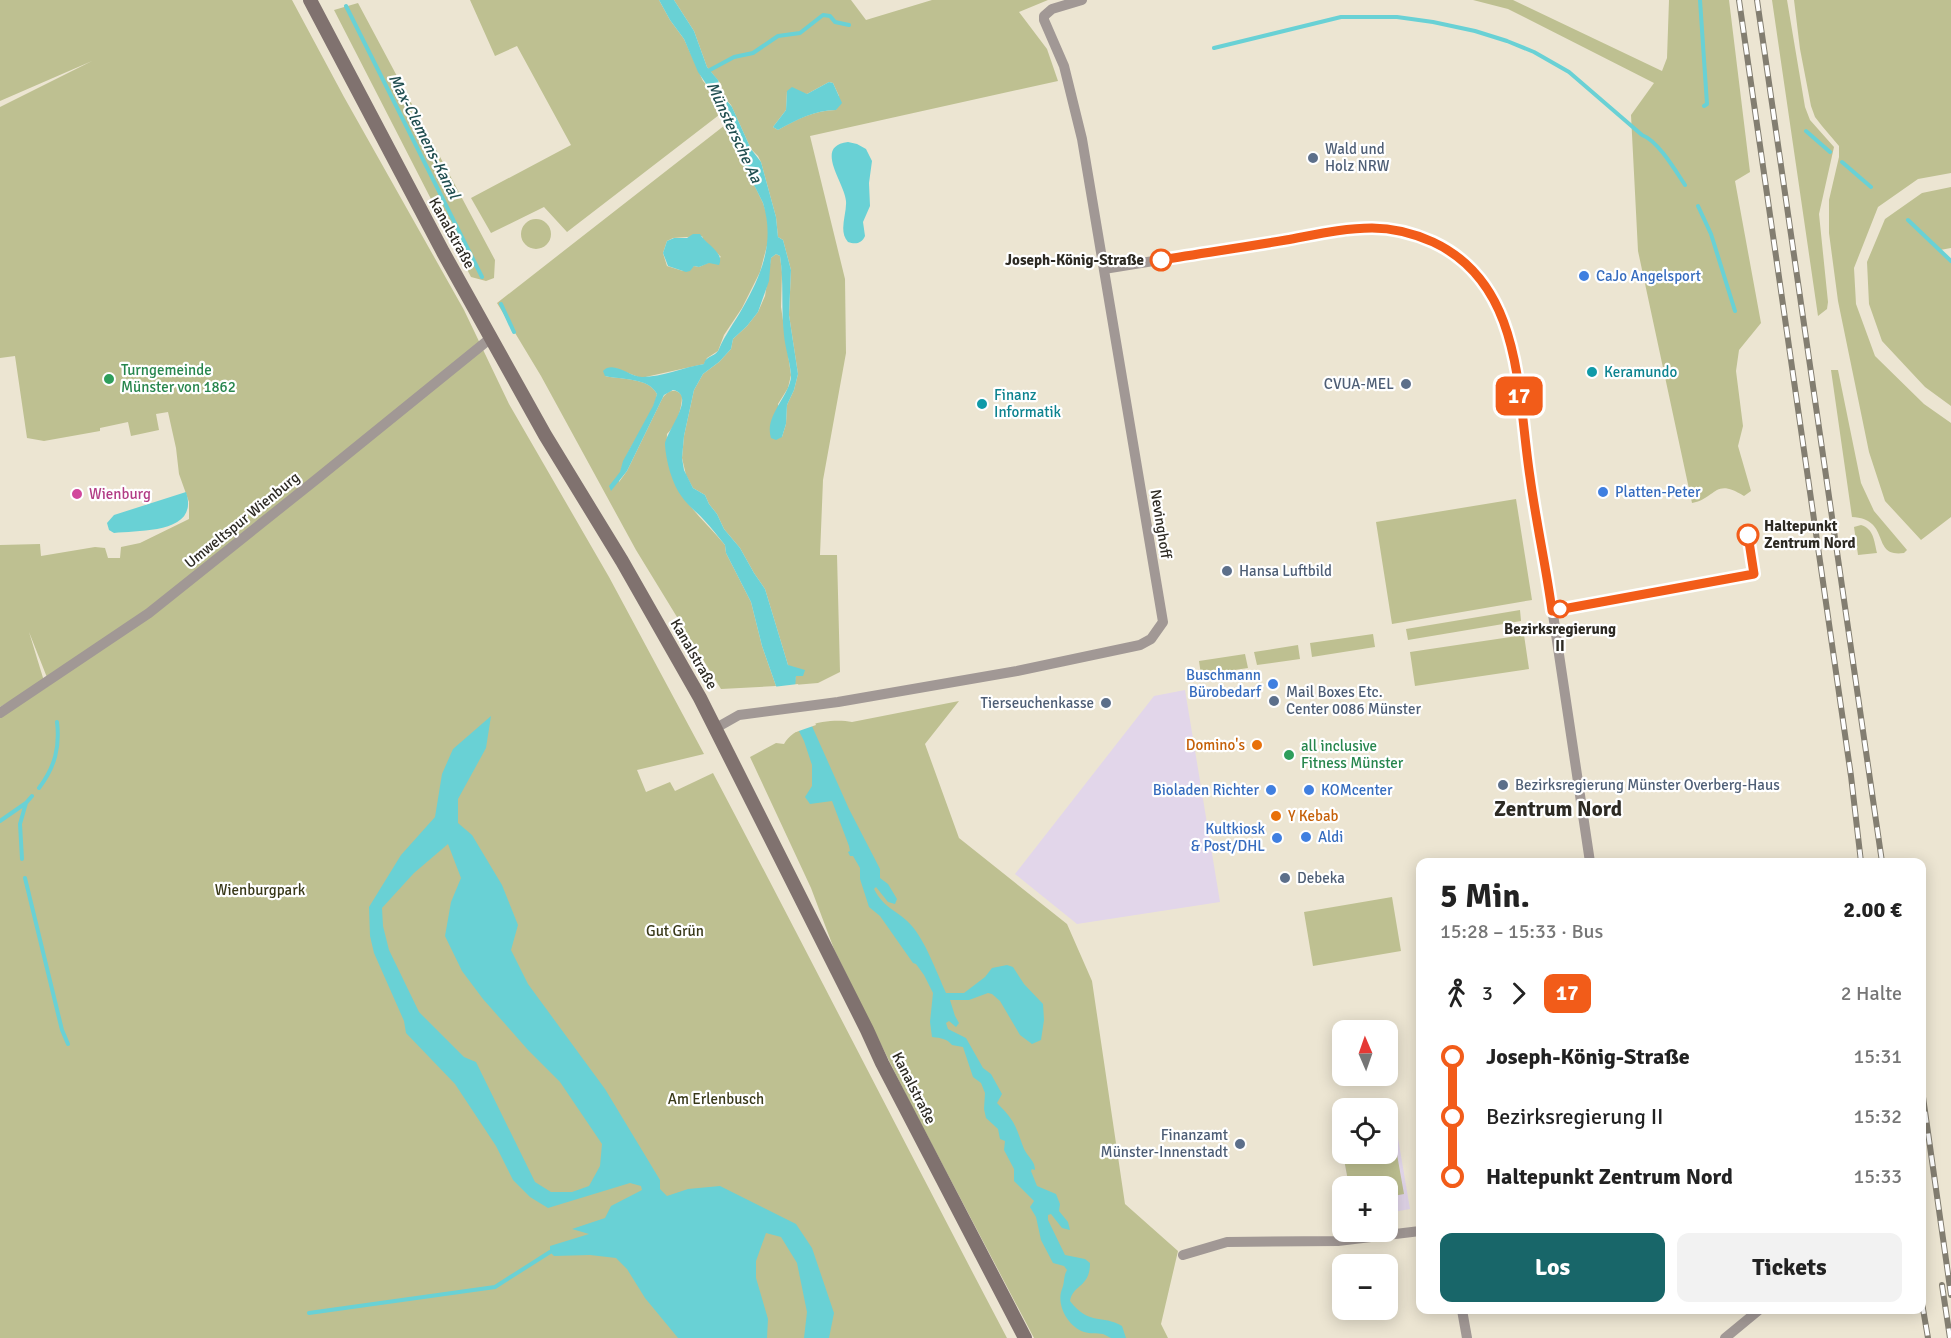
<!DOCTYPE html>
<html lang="de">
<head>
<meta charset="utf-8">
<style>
  :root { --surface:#fff; --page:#f2f2f2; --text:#222; --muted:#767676; --accent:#186669 }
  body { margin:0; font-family:Signika,sans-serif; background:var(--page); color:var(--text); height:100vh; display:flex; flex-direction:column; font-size:22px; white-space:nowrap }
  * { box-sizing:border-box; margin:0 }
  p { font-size:20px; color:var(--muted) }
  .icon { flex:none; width:33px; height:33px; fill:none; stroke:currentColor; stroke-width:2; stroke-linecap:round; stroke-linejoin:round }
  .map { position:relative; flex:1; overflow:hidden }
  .drawer { position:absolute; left:1416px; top:858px; width:510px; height:456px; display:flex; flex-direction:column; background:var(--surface); border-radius:12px; box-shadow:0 3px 15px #0003 }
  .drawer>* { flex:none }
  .badge { padding:0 12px; border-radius:9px; font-size:21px; line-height:39px }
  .needle { width:39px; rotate:358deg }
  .fabs { position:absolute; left:1332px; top:1020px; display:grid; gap:12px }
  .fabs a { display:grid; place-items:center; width:66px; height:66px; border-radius:12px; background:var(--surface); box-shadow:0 3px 15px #0003; font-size:30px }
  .map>.badge { position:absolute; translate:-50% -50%; box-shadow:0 0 0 3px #fff }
  .legs { display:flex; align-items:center; gap:9px; height:66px; padding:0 24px; font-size:20px }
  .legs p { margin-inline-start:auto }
  .overview { display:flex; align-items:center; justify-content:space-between; height:102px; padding:0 24px }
  h1 { font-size:33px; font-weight:800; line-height:45px }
  .cta { display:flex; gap:12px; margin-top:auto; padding:12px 24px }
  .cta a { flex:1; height:69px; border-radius:12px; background:var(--accent); color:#fff; font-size:24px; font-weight:800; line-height:69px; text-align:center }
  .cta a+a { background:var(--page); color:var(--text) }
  ul { padding:0 24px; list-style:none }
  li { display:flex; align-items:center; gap:21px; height:60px; font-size:22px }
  li i { display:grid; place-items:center; width:9px; height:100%; margin:0 8px; background:currentColor }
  li i::after { content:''; width:15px; height:15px; margin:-8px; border:4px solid; border-radius:50%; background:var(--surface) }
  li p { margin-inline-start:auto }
  li:first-child i { background:linear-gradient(#0000 50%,currentColor 0) }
  li:last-child i { background:linear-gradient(currentColor 50%,#0000 0) }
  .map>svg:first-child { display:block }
</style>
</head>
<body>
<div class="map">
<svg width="1951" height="1338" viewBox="0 0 1951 1338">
  <rect width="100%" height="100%" fill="#ece5d2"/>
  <path fill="#e2d6ea" d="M 1185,690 L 1220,902 L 1077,924 L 1015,874 L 1154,696 Z
    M 1397,1132 L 1410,1209 L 1388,1213 L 1388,1186 L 1349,1186 L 1343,1154 L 1388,1154 L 1388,1133 Z"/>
  <path fill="#bec091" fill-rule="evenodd" d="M 0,0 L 292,0 L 344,97 L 464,310 L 509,404 L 609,577 L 704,754 L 637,770 L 646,792 L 670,782 L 675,791 L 713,773 C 812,961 908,1150 1007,1338 L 0,1338 L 0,717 L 50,685 L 29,632 L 44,681 L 0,707 L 0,545 L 40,544 L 41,556 L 95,547 L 105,548 L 108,558 L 120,558 L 121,547 L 140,543 L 189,519 L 189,502 L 179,474 L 176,448 L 168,412 L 156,414 L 159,430 L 131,436 L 128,422 L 100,428 L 100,431 L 44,441 L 27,438 L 15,356 L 0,358 L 0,107 L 92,61 L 0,101 Z
    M 470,0 L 659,0 L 670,20 L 684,39 L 703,81 L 711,90 L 719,115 L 567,232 L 544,207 L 491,233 L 471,198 L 571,145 L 517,46 L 495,56 Z
    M 674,0 L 851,0 L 866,20 L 932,0 L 1048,0 L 1019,12 L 1047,49 L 1058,81 L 810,136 L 845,279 L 846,353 L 823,480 L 820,555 L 837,555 L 840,672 L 818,683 L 794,685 L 796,676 L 799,675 L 788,665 L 765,589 L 754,573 L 740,548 L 724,529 L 717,514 L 709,504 L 705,495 L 693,488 L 686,475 L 682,458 L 684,436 L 694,390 L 703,374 L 719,362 L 731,349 L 733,339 L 747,326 L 758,312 L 765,296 L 771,258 L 776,254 L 780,256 L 782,272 L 781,307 L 791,375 L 788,388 L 778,404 L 782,437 L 786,424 L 787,405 L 794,390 L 798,374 L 789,315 L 791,270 L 783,240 L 778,237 L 776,217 L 761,162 L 758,156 L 751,149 L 731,105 L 723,96 L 721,84 L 707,67 L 694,31 ZM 829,82 L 833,83 L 839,96 L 836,110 C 815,110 795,120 778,130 L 773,127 L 786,110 L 787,91 L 807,94 Z
    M 1473,0 L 1513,0 L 1662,71 L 1667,58 L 1669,0 L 1729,0 L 1750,172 L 1735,181 L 1761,323 L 1739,350 L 1736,371 L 1743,426 L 1738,446 L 1751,491 L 1744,496 C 1714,477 1717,498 1692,503 L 1638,251 L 1631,115 L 1654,83 L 1508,9 Z
    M 1772,0 L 1787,0 L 1805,107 L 1810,120 L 1834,147 L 1819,214 L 1828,302 L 1827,309 L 1818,316 Z
    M 1794,0 L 1951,0 L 1951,173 L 1918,179 L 1878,207 L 1854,268 L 1856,304 L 1875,356 L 1924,404 L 1951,423 L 1951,517 L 1921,540 L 1885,501 L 1869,452 L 1838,301 L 1829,233 L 1829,200 L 1839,157 L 1839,146 L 1822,126 L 1815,117 L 1811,106 L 1800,49 Z
    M 358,3 L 495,260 L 494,278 L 486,281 L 471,277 L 334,10 Z
    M 725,125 L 763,203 L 768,218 L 769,238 L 760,272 L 742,308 L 724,335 L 718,351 L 707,358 L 704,364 L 641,378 L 615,368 L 605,376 C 622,380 648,377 657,394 C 651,426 622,448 619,482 L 627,471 L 662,399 C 667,391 676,387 682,396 C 682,409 676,426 667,434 C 664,490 693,507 725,545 L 726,553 L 751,602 L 762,646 L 776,686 L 721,689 L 636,550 L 541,376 L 497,303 ZM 702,236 L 703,239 L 721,257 L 699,267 L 694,266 L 683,271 L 667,266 L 663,253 L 667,241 L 673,238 Z
    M 1951,187 L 1951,248 L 1940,250 L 1951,261 L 1951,406 L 1925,387 L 1882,341 L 1869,304 L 1867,262 L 1885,219 L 1922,193 Z
    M521 234a15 15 0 1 1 30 0a15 15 0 1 1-30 0Z
    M 1831,370 L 1838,370 L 1861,483 L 1874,511 L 1907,550 L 1904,553 C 1870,558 1892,519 1852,517 Z
    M 1516,499 L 1532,600 L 1392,624 L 1376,522 Z
    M 1861,525 C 1874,529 1874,541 1877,553 L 1858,555 L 1854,527 Z
    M 1520,610 L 1521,621 L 1408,640 L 1406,629 Z
    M 1373,634 L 1375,647 L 1312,657 L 1310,643 Z
    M 1524,635 L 1529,669 L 1415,686 L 1410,652 Z
    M 1298,645 L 1300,659 L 1257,665 L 1254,652 Z
    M 1245,654 L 1248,668 L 1201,675 L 1199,661 Z
    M 959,701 L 925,744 L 959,838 L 1067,924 L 1092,981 L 1125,1204 L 1178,1251 L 1161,1324 L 1168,1338 L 1034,1338 L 907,1097 L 834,949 L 811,888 L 750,757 L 776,743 L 784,744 C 796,724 830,718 852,722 Z
    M 1392,897 L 1401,951 L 1313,966 L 1304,912 Z
    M 1393,1132 L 1404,1194 L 1388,1197 L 1388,1186 L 1349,1186 L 1343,1154 L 1388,1154 L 1388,1133 Z"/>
  <path fill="#69d1d5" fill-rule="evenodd" d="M 659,0 L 674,0 L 694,31 L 707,67 L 718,80 L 723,96 L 732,107 L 751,149 L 761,162 L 776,217 L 778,237 L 783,240 L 791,270 L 789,315 L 798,374 L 794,390 L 787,405 L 786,424 L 782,437 L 776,440 L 771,438 C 764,416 789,397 791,377 C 791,365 785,348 784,335 C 781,308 784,282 780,256 L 776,254 L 771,258 L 769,281 L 758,312 L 747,326 L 733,339 L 731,349 L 719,362 L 703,374 L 694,390 L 684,436 L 682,458 L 684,470 L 693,488 L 705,495 L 709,504 L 717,514 L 724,529 L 740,548 L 754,573 L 765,589 L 788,665 L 805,670 L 803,676 L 796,676 L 795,688 L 849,809 L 880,869 L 880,878 L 888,884 L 897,899 L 895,904 L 888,902 L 876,887 L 874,889 C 884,909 899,911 911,925 C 925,940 937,973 946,993 L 964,993 L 985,977 L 992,968 L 1007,965 L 1013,967 L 1024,984 L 1043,1004 L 1044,1020 L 1041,1040 L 1032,1044 L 1020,1035 L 1000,1001 L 992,994 L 988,993 L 969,1000 L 950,1000 L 955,1016 L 959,1023 L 956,1027 L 949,1021 L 946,1023 L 948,1029 L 966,1038 L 983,1068 L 991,1074 L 1002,1094 L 997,1103 C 1016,1122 1015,1125 1024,1149 C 1028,1157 1035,1161 1035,1170 L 1032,1169 L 1031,1171 L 1037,1186 L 1056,1194 L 1060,1204 L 1059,1211 L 1068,1222 L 1070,1230 L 1062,1228 L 1051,1214 L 1048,1215 L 1048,1220 L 1065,1255 L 1085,1259 L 1090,1263 C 1090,1288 1073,1284 1070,1301 C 1089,1326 1102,1314 1122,1326 L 1126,1338 C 1122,1338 1115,1338 1111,1338 C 1108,1337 1106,1335 1103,1334 C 1097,1333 1090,1334 1084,1332 C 1067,1326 1056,1304 1062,1289 C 1065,1282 1063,1277 1067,1270 L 1064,1266 L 1053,1263 L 1041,1240 L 1036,1217 L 1030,1207 L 1034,1201 L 1014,1181 L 1014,1169 L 1004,1150 L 1005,1141 L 1000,1139 L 998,1129 L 986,1118 L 984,1109 L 985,1093 L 981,1083 L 973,1077 L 963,1047 L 952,1045 C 947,1039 942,1038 932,1037 L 930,1022 L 933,993 L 924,975 L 916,964 L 913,963 L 880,916 L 869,907 L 860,879 L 860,868 L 853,856 L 850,856 L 848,852 L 850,851 L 849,846 L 832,801 L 810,804 L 805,797 L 812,786 L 812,765 L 804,741 L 776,686 L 762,646 L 751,602 L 726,553 L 725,545 C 718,537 712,528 704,520 C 697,512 688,506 682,497 C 672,484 666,461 665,445 C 664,434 698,395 673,390 L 664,395 L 627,471 L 611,491 L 609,486 L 620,472 L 623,461 L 653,406 L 657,394 C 648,377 621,380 605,376 L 603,371 C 613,360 630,377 642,377 C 662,377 684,367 704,364 C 706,355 716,357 719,349 C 725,335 734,323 742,309 C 762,274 775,242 763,203 L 719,115 L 711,91 L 698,72 L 684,39 L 670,20 Z
    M 829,82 L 833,83 L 842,103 L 836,110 C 815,110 796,120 778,130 L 773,127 L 786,110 L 787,91 L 792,87 L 807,94 Z
    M 848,142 L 857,144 L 866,149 L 872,161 L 869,183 L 870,206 L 863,222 L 865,236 C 862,243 856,245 848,242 C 838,231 847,214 846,201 C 845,183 813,146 848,142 Z
    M 693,234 L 700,234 C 706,245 725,252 719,265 L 709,263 L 699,267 L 694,266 L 690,271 L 686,272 L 668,266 L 663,253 L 667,241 L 674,238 L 687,238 Z
    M 186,492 C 200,534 140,530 114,533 L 109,530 L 107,523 L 114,515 Z
    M 491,716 L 486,748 L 458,799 L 458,823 L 472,835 L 502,885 L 518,925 L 511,950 L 528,984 L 605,1089 L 660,1180 L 660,1189 L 667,1196 L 688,1189 L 720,1186 L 796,1224 L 812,1248 L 834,1313 L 829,1338 L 804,1338 L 807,1312 L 797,1263 L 781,1237 L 766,1233 L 756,1261 L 756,1278 L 768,1319 L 767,1338 L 678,1338 L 645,1298 L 627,1269 L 616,1258 L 590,1255 L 554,1256 L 550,1252 L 550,1246 L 589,1234 L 572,1229 L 605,1218 L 611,1206 L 642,1190 L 641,1186 L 630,1183 L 548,1208 L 530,1197 L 513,1180 L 496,1146 L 455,1084 L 406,1033 L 404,1021 L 374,953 L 370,936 L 369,907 L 401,855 L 435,817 L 442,774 L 453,749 ZM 448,844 L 461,878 L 451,902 L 445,936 L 462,971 L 483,999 L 528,1050 L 560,1082 L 602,1144 L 600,1166 L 589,1186 L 572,1192 L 551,1192 L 535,1182 L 476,1062 L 464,1057 L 419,1012 L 389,950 L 383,926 L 382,908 L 414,873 Z"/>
  <path fill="#ece5d2" d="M 798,684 L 816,725 L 796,732 L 773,687 Z"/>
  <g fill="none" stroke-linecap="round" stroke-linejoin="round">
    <path stroke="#69d1d5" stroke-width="4" d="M 1700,0 L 1707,104 L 1704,106
      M 346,6 L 482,277
      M 1214,48 L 1341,17 L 1397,17 L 1433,22 L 1475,31 L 1507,41 L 1534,52 L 1569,72 L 1642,135 C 1658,141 1675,170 1685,185
      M 708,71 L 734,57 L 753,53 L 778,36 L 800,33 L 823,15 L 830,16 L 835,22 L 849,25
      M 1806,131 L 1830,152
      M 1842,162 L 1871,187
      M 1698,206 L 1711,234 L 1735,311
      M 1908,220 L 1951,261
      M 501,304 L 514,332
      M 39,788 C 55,767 60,747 57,722
      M 0,821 L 26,803 L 32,796
      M 22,859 L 20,824 L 26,803
      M 25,878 L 62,1030 L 68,1044
      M 309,1313 L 495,1287 L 550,1252"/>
    <path stroke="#a19895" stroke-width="10" d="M 1104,269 L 1314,235 L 1372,228 L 1394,230 L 1423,238 L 1444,247 L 1476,272 L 1500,309 L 1511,343 L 1529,474 L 1547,574 L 1590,862
      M 1552,611 L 1715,581
      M 0,713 L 149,613 L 318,478 L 492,337
      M 716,728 L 739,715 L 838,702 L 1017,671 L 1140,645 L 1151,639 L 1163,622 L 1082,139 L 1064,66 L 1044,20 L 1044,16 L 1052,9 L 1082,0
      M 1183,1255 L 1227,1242 L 1338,1241 L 1420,1231
      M 1462,1310 L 1467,1338
      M 1725,1338 L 1759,1310"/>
    <path stroke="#80726f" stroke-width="14" d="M 310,0 L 443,252 L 545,435 L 622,561 L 700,698 L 867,1030 L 882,1063 L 1025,1338"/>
    <g stroke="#837e71" stroke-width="6">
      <path id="rail" d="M 1739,0 L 1851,776 L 1861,862
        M 1757,0 L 1882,862
        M 1922,1090 L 1951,1295
        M 1942,1285 L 1950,1338
        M 1922,1303 L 1928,1338"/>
    </g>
    <use href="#rail" stroke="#fff" stroke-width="4" stroke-dasharray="11" stroke-linecap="butt"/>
  </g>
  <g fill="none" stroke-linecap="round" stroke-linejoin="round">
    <g stroke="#fff" stroke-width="14">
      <path id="line-1" d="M 1161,260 C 1203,253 1245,247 1286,240 C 1314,235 1343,228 1372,228 C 1392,228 1415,234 1433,242 C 1523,284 1517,392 1530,477 C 1536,522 1546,566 1552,611 L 1754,574 L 1748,535"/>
    </g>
    <use href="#line-1" stroke="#f25c19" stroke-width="9"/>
  </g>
  <g fill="#5c6f8a" stroke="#fff" stroke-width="2">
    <circle cx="1313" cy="158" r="6"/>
    <circle cx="1406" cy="384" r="6"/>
    <circle cx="1227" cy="571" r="6"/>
    <circle cx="1274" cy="701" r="6"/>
    <circle cx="1106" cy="703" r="6"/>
    <circle cx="1503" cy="785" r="6"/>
    <circle cx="1285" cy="878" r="6"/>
    <circle cx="1240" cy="1144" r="6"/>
  </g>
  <g fill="#fff" stroke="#f25c19" stroke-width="3">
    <circle cx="1161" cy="260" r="10"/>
    <circle cx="1748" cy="535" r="10"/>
    <circle cx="1560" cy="609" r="8"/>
  </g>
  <g fill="#3f7fe0" stroke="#fff" stroke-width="2">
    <circle cx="1584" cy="276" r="6"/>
    <circle cx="1603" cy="492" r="6"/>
    <circle cx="1273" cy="684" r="6"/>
    <circle cx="1271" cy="790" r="6"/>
    <circle cx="1309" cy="790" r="6"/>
    <circle cx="1306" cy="837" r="6"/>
    <circle cx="1277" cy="838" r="6"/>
  </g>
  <g fill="#0f9aa8" stroke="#fff" stroke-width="2">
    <circle cx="1592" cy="372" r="6"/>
    <circle cx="982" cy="404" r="6"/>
  </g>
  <g fill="#2e9e5b" stroke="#fff" stroke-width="2">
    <circle cx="109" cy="379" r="6"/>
    <circle cx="1289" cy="755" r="6"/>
  </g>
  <circle fill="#d1479c" stroke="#fff" stroke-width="2" cx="77" cy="494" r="6"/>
  <g fill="#e8710a" stroke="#fff" stroke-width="2">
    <circle cx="1257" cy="745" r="6"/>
    <circle cx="1276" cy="816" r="6"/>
  </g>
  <g text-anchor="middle" stroke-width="4.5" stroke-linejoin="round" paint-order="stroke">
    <g font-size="15" fill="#4e5e75" stroke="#fff" text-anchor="start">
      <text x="1325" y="154">Wald und<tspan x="1325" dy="17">Holz NRW</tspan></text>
      <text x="1394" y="389" text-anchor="end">CVUA-MEL</text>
      <text x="1239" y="576">Hansa Luftbild</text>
      <text x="1286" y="697">Mail Boxes Etc.<tspan x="1286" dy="17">Center 0086 Münster</tspan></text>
      <text x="1094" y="708" text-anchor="end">Tierseuchenkasse</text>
      <text x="1515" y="790">Bezirksregierung Münster Overberg-Haus</text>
      <text x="1297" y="883">Debeka</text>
      <text x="1228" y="1140" text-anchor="end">Finanzamt<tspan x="1228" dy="17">Münster-Innenstadt</tspan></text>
    </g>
    <g font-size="15" fill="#2d2a23" stroke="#fff">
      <text transform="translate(452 233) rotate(61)" y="5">Kanalstraße</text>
      <text transform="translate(242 520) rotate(-39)" y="5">Umweltspur Wienburg</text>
      <text transform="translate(1161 524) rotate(81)" y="5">Nevinghoff</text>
      <text transform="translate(694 654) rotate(60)" y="5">Kanalstraße</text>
      <text transform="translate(914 1088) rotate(63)" y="5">Kanalstraße</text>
    </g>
    <g font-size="15" font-weight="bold" fill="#2d2a23" stroke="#fff" text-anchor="end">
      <text x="1144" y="265">Joseph-König-Straße</text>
      <text x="1764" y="531" text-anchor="start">Haltepunkt<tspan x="1764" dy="17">Zentrum Nord</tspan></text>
      <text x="1560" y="634" text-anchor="middle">Bezirksregierung<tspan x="1560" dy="17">II</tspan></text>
    </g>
    <g font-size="15" fill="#366cbe" stroke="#fff" text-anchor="start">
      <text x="1596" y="281">CaJo Angelsport</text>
      <text x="1615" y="497">Platten-Peter</text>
      <text x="1261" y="680" text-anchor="end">Buschmann<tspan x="1261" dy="17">Bürobedarf</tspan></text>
      <text x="1259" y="795" text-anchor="end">Bioladen Richter</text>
      <text x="1321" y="795">KOMcenter</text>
      <text x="1265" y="834" text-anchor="end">Kultkiosk<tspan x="1265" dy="17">&amp; Post/DHL</tspan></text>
      <text x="1318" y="842">Aldi</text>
    </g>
    <g font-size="15" fill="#27864d" stroke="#fff" text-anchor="start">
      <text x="121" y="375">Turngemeinde<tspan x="121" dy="17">Münster von 1862</tspan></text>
      <text x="1301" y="751">all inclusive<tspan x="1301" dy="17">Fitness Münster</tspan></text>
    </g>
    <g font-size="15" fill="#0d838f" stroke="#fff" text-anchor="start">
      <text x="1604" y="377">Keramundo</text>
      <text x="994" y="400">Finanz<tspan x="994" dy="17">Informatik</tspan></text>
    </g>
    <g font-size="15" fill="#b23c85" stroke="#fff" text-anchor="start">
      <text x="89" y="499">Wienburg</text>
    </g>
    <g font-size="15" fill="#c56008" stroke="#fff" text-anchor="end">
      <text x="1245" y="750">Domino's</text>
      <text x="1288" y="821" text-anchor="start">Y Kebab</text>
    </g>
    <g font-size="15" fill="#383818" stroke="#fff">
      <text x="260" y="895">Wienburgpark</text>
      <text x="675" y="936">Gut Grün</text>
      <text x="716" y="1104">Am Erlenbusch</text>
    </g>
    <g font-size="16" font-style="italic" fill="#204e50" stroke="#fff">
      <text transform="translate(735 132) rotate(65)" y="6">Münstersche Aa</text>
      <text transform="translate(425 136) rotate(63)" y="6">Max-Clemens-Kanal</text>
    </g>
    <g font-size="21" font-weight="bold" fill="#2d2a23" stroke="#fff">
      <text x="1558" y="816">Zentrum Nord</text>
    </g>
  </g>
</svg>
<div class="fabs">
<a><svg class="needle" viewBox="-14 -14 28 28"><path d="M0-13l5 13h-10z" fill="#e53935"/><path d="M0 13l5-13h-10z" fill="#767676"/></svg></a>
<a><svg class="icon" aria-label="locate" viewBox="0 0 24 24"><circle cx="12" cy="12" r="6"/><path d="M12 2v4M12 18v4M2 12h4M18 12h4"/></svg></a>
<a>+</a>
<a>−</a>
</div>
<b class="badge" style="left:1519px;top:396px;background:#f25c19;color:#fff">17</b>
<section class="drawer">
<div class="overview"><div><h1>5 Min.</h1><p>15:28 – 15:33 · Bus</p></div><b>2.00 €</b></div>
<div class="legs"><svg class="icon" aria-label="walk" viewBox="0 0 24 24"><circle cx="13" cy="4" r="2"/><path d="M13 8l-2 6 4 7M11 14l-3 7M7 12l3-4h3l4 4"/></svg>3<svg class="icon" aria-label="forward" viewBox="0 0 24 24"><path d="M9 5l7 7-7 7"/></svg><b class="badge" style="background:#f25c19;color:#fff">17</b><p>2 Halte</p></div>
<ul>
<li><i style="color:#f25c19"></i><b>Joseph-König-Straße</b><p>15:31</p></li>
<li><i style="color:#f25c19"></i><span>Bezirksregierung II</span><p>15:32</p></li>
<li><i style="color:#f25c19"></i><b>Haltepunkt Zentrum Nord</b><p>15:33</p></li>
</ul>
<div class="cta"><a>Los</a><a>Tickets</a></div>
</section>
</div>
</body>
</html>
